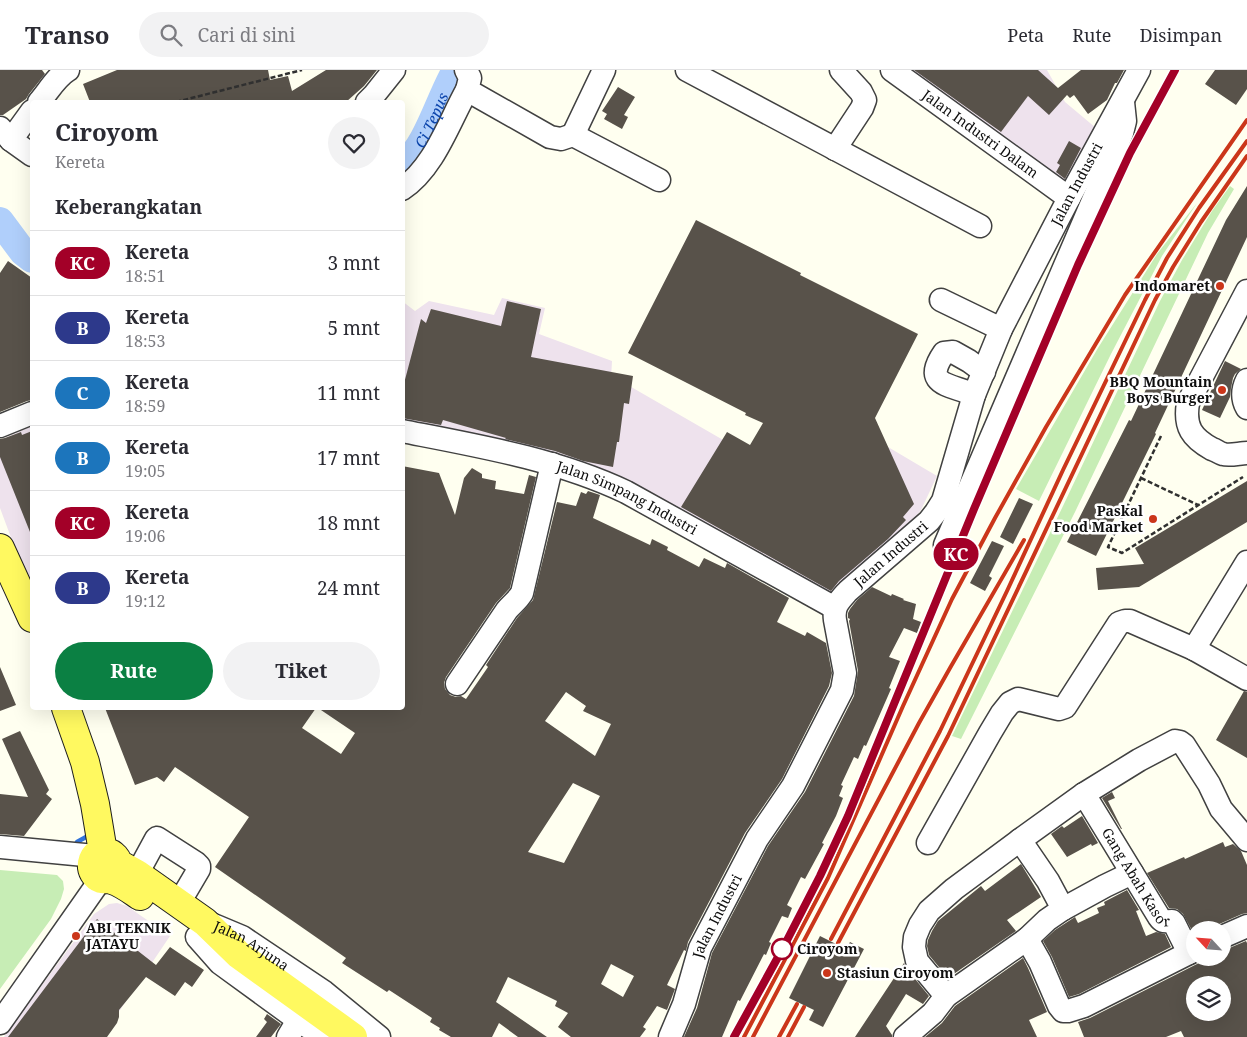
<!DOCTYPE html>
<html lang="id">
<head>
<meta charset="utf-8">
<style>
  :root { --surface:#fff; --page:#f2f2f3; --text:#2b2b33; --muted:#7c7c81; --line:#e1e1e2; --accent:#0b8043 }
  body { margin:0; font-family:"Noto Serif",serif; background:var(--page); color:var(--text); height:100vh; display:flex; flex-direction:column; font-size:19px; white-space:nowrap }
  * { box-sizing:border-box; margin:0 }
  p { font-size:16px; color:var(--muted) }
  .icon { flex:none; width:28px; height:28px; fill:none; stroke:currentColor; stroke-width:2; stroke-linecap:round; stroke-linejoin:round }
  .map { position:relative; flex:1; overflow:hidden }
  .panel { position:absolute; left:30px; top:30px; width:375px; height:610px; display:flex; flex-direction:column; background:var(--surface); border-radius:5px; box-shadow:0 5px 20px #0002 }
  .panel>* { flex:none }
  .badge { padding:0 10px; border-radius:16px; font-size:18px; line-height:32px }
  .needle { width:32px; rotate:296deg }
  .tools { position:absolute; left:1186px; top:851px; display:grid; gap:10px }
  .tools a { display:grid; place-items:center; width:45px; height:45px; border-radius:50%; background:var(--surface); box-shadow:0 5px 20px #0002; font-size:25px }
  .map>.badge { position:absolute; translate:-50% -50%; box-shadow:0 0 0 2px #fff }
  h2 { padding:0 25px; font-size:19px; line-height:45px }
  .round { display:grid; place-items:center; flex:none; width:52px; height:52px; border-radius:26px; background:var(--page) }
  .headline { display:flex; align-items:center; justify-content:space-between; height:85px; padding:0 25px }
  h1 { font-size:24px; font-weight:700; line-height:38px }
  .button { display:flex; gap:10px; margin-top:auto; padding:10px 25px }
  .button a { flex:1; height:58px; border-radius:30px; background:var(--accent); color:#fff; font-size:20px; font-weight:700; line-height:58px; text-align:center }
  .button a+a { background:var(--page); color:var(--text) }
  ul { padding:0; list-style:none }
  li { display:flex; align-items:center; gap:15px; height:65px; padding:0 25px; border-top:1px solid var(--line) }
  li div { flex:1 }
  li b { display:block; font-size:19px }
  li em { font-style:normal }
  li .badge { min-width:55px; font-weight:700; text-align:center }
  header { display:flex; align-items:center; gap:30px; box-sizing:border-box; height:70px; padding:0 25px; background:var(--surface); border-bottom:1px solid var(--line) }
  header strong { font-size:24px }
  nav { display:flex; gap:28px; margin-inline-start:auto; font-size:18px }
  .search { width:350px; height:45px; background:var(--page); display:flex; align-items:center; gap:12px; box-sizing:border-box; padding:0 18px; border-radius:28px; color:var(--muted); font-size:19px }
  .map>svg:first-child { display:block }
</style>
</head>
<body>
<header>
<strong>Transo</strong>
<div class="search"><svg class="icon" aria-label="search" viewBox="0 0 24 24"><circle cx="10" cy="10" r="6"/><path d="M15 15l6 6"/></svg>Cari di sini</div>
<nav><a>Peta</a><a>Rute</a><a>Disimpan</a></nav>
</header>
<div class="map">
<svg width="1247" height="967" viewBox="0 0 1247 967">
  <rect width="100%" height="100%" fill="#fffff0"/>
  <path fill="#eee2ed" d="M 902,0 L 1047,0 L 1065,32 L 1096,58 L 1064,120 Z
    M 502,228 L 545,238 L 539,264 L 612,291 L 611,309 L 626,314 L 845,440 L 883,374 L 937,406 L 921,440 L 908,457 L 828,524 L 606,403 L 403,350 L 402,231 L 415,241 L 429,231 L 494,245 Z
    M 32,356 L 32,524 L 0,438 L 0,370 Z
    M 117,833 L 127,836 L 170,866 L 102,967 L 4,967 L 94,844 L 109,834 Z"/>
  <path fill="#c7edb5" d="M 1230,116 L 1234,119 L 1208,163 L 1075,442 L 961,669 L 952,666 L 1063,436 L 1160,231 L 1182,190 L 1212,141 Z
    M 1197,133 L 1162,186 L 1111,284 L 1039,431 L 1016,419 L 1098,278 L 1157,184 Z
    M 0,800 L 57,805 L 63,811 L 64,819 L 61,829 L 51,849 L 0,919 Z"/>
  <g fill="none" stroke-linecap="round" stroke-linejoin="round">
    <path stroke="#3072d9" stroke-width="4.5" d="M 77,772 L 86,767 L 89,763"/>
    <g stroke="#b0cffb" stroke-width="28">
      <path id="s1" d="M 402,97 C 429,73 438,31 456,0"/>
      <path d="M 0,151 L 23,182 L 32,189"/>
    </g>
  </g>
  <path fill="#58524a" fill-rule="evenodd" d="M 0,0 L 42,0 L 45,4 L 29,24 L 26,29 L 3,45 L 0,45 Z
    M 117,0 L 268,0 L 270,10 L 288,6 L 292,21 L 326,0 L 377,0 L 364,16 L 346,32 L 90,32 L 83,14 Z
    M 914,0 L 1038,0 L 1058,18 L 1081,0 L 1124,0 L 1117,13 L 1115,13 L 1107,30 L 1088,44 L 1074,25 L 1070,28 L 1067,25 L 1049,45 L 1028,26 L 1001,62 Z
    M 1215,0 L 1247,0 L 1247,19 L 1236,35 L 1205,14 Z
    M 618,17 L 635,27 L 624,45 L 628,47 L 622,59 L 604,49 L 607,44 L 602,41 Z
    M 1069,71 L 1081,78 L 1065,109 L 1056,102 L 1060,95 L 1057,93 Z
    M 1247,116 L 1247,167 L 1155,363 L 1156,364 L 1096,486 L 1067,472 L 1129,350 L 1131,351 L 1226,150 Z
    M 696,150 L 801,203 L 800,205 L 918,264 L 875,348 L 914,434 L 903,447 L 906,450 L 888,469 L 839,511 L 831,521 L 681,437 L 727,362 L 750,375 L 763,353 L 745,345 L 746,343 L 628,283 Z
    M 8,191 L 32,208 L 32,330 L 27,331 L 0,342 L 0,203 Z
    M 507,231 L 541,239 L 531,287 L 633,306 L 629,334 L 624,333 L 619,372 L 617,372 L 613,397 L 583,391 L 555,381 L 505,369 L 506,368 L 443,350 L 441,355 L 402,348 L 402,321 L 421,249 L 426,253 L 431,239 L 501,256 Z
    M 1225,291 L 1241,299 L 1235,304 L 1233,308 L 1231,318 L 1230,327 L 1220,348 L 1202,340 Z
    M 32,361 L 32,467 L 0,387 L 0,369 L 5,368 L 21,362 L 22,365 Z
    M 402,396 L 439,403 L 455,445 L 464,408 L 472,398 L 482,404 L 482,408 L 496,411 L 495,419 L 524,424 L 529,405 L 536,407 L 510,518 L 496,533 L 446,607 L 444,613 L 445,619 L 450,625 L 456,627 L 461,626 L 466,629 L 488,597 L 486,595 L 517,548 L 533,530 L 557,432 L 576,436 L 581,422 L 586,424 L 588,421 L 600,425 L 593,448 L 650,475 L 652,469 L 668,477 L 667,480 L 699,497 L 704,488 L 725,498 L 727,493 L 789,528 L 777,552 L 805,566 L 807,562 L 826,573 L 832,603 L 829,616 L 782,709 L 745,763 L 688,872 L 686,881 L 684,880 L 667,915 L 675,919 L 667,940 L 657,936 L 643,957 L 646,959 L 640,967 L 571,967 L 558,957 L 568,943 L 555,936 L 557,931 L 508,907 L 496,932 L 547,967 L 518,967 L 499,953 L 492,967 L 451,967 L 439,960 L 440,958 L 430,952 L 432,948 L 389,920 L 387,922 L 342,893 L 346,888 L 215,797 L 249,747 L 175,697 L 164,712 L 157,707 L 135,715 L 105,638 L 316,638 L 302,658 L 341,684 L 355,663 L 318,638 L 402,638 ZM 566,622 L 586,636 L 583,641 L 611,654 L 595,686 L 545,651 ZM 573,713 L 600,726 L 564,793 L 528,782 ZM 611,894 L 634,906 L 623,927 L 601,914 Z
    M 1247,411 L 1247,452 L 1139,517 L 1098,520 L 1096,498 L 1144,494 L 1135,478 Z
    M 1019,428 L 1033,434 L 1013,474 L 1000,467 Z
    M 992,471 L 1004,476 L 989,506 L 992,508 L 985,521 L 970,513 Z
    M 872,517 L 891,526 L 892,524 L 904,529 L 903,530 L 916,534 L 913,549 L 921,552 L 917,563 L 904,558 L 889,587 L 900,591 L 889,618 L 891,619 L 866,676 L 864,675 L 858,689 L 854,687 L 841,715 L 843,716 L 839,726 L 843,728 L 836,746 L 822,773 L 824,774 L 805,809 L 801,807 L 787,835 L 792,838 L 788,848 L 782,846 L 769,872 L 771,873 L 766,885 L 764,884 L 740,931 L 738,930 L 722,967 L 684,967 L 697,938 L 712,883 L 768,776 L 805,722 L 854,626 L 858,601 L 849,551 L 850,549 L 848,548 L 848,543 L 850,539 L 857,530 Z
    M 0,597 L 16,635 L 0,641 Z
    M 1244,621 L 1247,622 L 1247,688 L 1216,670 Z
    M 20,661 L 49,720 L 46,724 L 52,729 L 24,766 L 0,764 L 0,724 L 28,727 L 2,669 Z
    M 1112,722 L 1115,728 L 1108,731 L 1122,759 L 1121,759 L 1102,728 Z
    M 1082,746 L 1098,773 L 1092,776 L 1091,774 L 1067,787 L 1051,764 L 1062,756 L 1064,758 Z
    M 1223,772 L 1225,777 L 1233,774 L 1241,781 L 1247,795 L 1247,843 L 1242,844 L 1217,855 L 1211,860 L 1195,860 L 1195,866 L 1183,844 L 1177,839 L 1169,838 L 1147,803 L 1184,787 L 1185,789 Z
    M 1021,794 L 1041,827 L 1007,850 L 1016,861 L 948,908 L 929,885 L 927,876 L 928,870 L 932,861 L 938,851 L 981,816 L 985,821 Z
    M 1127,820 L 1139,840 L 1136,841 L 1146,866 L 1156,862 L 1165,864 L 1171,877 L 1079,924 L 1069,927 L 1052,887 L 1043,871 L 1055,860 L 1075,847 L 1078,853 L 1099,843 L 1097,838 L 1105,835 L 1104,832 Z
    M 97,849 L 156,895 L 170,877 L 204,900 L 192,917 L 185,912 L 175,926 L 146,907 L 119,940 L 119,947 L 117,953 L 107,967 L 8,967 Z
    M 820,866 L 846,879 L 850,872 L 864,879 L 823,957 L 809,950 L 814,940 L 789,928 Z
    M 1246,871 L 1247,873 L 1247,967 L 1184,967 L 1181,961 L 1166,967 L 1084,967 L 1078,952 L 1090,948 L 1201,892 L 1206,888 L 1222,888 L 1222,880 L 1227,879 ZM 1195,915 L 1222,915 L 1222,942 L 1195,942 Z
    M 1023,888 L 1028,898 L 1047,942 L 1029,950 L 1037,967 L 925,967 L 942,953 L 955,936 Z
    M 904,893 L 907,899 L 929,926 L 923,934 L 906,924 L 886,956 L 892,965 L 892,967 L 855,967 Z
    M 267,944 L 281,954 L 271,967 L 256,967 L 267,952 L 264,949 Z"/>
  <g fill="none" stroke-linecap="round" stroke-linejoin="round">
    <g stroke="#414141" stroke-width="25">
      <g id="minor">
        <path d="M 466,0 L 470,8 L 467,20 L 550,67 L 561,69 L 573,65 L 659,110"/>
        <path d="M 687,0 L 980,156"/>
        <path id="s2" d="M 892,0 L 1069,128"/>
        <path d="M 39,32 C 48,22 56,7 68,0"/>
        <path d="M 367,32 L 374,25 L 394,0"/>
        <path d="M 0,58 L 11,70 L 32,85"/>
        <path d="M 573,65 L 604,0"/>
        <path d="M 11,70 L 32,41"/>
        <path d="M 835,79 L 862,38 L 865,30 L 861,22 L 841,0"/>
        <path d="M 402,119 C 434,98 449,52 467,20"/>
        <path d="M 1247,221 L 1188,333 C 1184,357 1192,368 1212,379 C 1216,380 1219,383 1223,384 C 1230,386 1240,383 1247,383"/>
        <path d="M 941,230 L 1001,259"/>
        <path d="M 1247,310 C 1242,320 1242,329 1247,338"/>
        <path d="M 974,325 C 951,314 921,316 944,283 L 953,282 L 969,291 L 984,302"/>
        <path d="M 0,356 L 32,343"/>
        <path id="s3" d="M 402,361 C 479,376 556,389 626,422 L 835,538"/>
        <path d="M 945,475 L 1079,163 L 1122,63 L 1125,51 L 1123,32"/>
        <path d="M 1194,579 L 1247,492"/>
        <path d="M 457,614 L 507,540 C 512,534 518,530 522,523 L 552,394"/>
        <path id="s4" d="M 1084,724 L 1159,847 C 1163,853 1165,851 1172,851 L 1174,853 L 1189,883"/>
        <path d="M 928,773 L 990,663 L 1002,643 L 1010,633 L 1018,629 L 1059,639 L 1065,637 L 1119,553 L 1125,551 L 1130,551 L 1194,579 L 1247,609"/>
        <path d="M 0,777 L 95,786"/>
        <path d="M 137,804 L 156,769 L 157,768 L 196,793 L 199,796 L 199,799 L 179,833"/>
        <path d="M 1063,839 L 1105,816 L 1132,803"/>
        <path id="s5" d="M 211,854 L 242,867 L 324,922 L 379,967"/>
        <path d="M 197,867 L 220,893 L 305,955 L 325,967"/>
        <path d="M 1222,867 L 1247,856"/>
        <path d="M 1027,869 L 1047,850 L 1063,839 L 1048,811 L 1020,770 L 1084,724 L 1139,690 L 1175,671 L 1180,672 L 1184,675 L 1209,714 L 1221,739 L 1247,770"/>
        <path d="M 946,926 L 917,891 L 914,877 L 915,867 L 920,855 L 929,841 L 954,819 L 1020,770"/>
        <path d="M 0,953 L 101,809"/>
        <path d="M 288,967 L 298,950"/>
        <path id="s6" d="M 670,967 L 684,934 L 700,878 L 757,769 L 793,716 L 842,620 L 845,603 L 835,550 C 833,536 839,531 848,521 L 929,451 L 936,442 L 943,431 L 974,325 L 1001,259 L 1069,128 L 1139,0"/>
        <path d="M 905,967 L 933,943 L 946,926 L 1027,869 L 1040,892 L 1059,936 L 1063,941 L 1068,941 L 1084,936 L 1195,880"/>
      </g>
    </g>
    <g stroke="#1f1f1f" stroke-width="30">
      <path id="major" d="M 0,478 L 32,548
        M 66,638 L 85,692 L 95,734 L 103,782
        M 119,794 L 137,804 L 205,852 L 239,885 L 353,967
        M 113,807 L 119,798 C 118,779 95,776 92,793 C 91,800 95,807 101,809 C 105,810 108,808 112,810 C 122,813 131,820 140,826"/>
    </g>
    <path stroke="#303030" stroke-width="2.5" stroke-dasharray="5 2.5" stroke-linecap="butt" d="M 176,32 L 302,0
      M 1161,366 L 1108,477 L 1122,483 L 1243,407
      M 1141,408 L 1198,435"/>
    <use href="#minor" stroke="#fff" stroke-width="22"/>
    <use href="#major" stroke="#fff960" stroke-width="28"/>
    <path stroke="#cb361a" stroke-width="4" d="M 831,869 L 940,661 L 1007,521 L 1063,400 L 1145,230 L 1167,188 L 1199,138 L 1247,71
      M 838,873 L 948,666 L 1155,230 L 1173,197 L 1201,152 L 1247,86
      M 734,967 L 783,878 L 820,805 L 848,745 L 974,439 L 1078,195 L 1130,83 L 1175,0
      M 744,967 L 828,808 L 903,636 L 952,529 L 995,448 L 1046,357 L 1125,225 L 1247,50
      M 753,967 L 919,653 L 950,598 L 1024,470
      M 779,967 L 797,934
      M 788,967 L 804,937"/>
  </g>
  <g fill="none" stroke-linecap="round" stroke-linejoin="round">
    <g stroke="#fff" stroke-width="11">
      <path id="line" d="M 734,967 L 783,878 L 820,806 L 848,746 L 974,439 L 1078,195 L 1130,83 L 1175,0"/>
    </g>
    <use href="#line" stroke="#a30028" stroke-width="8"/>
  </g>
  <g fill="#cb361a" stroke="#fff" stroke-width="2">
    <circle cx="1220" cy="216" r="5"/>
    <circle cx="1222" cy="320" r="5"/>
    <circle cx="1153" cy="449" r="5"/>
    <circle cx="76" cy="866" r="5"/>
    <circle cx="827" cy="903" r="5"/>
  </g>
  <circle fill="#fff" stroke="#a30028" stroke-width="2.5" cx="782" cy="879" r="10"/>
  <g text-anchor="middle" stroke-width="5" stroke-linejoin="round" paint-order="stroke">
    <g font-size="14" fill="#0e0e0e" stroke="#fff">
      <text dy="5" stroke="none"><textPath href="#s2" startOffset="109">Jalan Industri Dalam</textPath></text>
      <text dy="5" stroke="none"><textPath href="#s6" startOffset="970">Jalan Industri</textPath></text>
      <text dy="5" stroke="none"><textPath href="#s3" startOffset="236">Jalan Simpang Industri</textPath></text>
      <text dy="5" stroke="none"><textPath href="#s6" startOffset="550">Jalan Industri</textPath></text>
      <text dy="5" stroke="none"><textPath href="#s4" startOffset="99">Gang Abah Kasor</textPath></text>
      <text dy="5" stroke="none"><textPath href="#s6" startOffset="130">Jalan Industri</textPath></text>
      <text dy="5" stroke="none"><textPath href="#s5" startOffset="46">Jalan Arjuna</textPath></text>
    </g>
    <g font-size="14" font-weight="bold" fill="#0e0e0e" stroke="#fff" text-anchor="end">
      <text x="1210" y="221">Indomaret</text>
      <text x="1212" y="317">BBQ Mountain<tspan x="1212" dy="16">Boys Burger</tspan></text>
      <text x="1143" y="446">Paskal<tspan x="1143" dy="16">Food Market</tspan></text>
      <text x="86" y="863" text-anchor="start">ABI TEKNIK<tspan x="86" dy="16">JATAYU</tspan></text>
      <text x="837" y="908" text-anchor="start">Stasiun Ciroyom</text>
    </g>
    <g font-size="14" font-weight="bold" fill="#0e0e0e" stroke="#fff" text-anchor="start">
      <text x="797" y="884">Ciroyom</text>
    </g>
    <g font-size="15" font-style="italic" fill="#0c45ac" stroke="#fff">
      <text dy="5" stroke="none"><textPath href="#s1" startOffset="56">Ci Tepus</textPath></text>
    </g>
  </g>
</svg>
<div class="tools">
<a><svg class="needle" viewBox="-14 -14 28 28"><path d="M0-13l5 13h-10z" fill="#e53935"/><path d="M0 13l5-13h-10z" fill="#7c7c81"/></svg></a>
<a><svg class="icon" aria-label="layers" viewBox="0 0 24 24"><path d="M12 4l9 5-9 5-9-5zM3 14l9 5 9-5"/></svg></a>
</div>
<b class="badge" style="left:956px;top:484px;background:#a30028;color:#fff">KC</b>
<section class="panel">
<div class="headline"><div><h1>Ciroyom</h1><p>Kereta</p></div><a class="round"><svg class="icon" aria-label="heart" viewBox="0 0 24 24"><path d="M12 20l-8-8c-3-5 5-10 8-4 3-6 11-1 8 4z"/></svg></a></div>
<h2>Keberangkatan</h2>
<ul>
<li><span class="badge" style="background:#a30028;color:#fff">KC</span><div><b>Kereta</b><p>18:51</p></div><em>3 mnt</em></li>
<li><span class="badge" style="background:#2d398b;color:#fff">B</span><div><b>Kereta</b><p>18:53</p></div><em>5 mnt</em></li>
<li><span class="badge" style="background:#1c75bc;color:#fff">C</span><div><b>Kereta</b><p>18:59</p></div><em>11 mnt</em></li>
<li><span class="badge" style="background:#1c75bc;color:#fff">B</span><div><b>Kereta</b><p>19:05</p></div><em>17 mnt</em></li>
<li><span class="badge" style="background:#a30028;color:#fff">KC</span><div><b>Kereta</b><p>19:06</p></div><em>18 mnt</em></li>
<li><span class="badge" style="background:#2d398b;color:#fff">B</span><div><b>Kereta</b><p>19:12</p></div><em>24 mnt</em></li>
</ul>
<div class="button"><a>Rute</a><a>Tiket</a></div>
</section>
</div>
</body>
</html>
